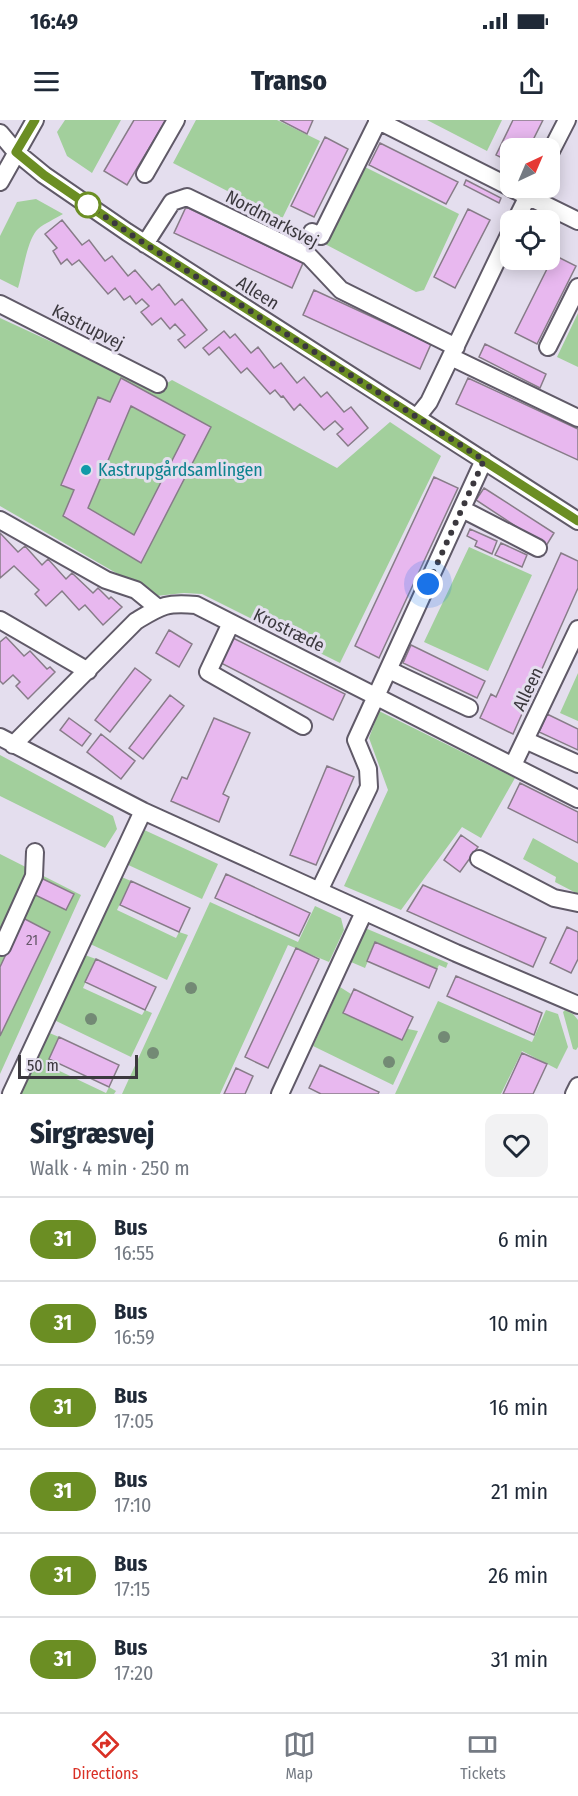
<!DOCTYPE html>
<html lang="en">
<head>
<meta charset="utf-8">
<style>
  :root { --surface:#fff; --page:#f2f2f3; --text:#1f2937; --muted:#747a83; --line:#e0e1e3; --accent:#d93025 }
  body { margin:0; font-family:"Fira Sans Condensed",sans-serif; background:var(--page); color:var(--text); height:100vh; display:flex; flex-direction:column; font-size:22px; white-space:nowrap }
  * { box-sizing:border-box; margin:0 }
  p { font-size:20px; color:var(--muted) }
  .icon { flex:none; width:33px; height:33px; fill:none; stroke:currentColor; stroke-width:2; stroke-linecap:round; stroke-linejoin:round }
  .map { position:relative; height:974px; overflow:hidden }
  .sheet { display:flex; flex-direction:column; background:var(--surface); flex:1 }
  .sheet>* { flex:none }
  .badge { padding:0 12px; border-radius:20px; font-size:21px; line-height:39px }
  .needle { width:39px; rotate:44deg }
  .buttons { position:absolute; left:500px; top:18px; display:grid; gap:12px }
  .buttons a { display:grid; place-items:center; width:60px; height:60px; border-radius:12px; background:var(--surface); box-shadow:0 3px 15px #0003; font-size:30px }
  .scale { position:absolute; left:18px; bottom:15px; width:120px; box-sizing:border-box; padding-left:6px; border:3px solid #3b383e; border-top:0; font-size:16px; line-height:21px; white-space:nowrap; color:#3b383e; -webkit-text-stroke:4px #e4deee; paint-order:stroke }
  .you { position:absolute; width:30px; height:30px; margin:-15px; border:4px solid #fff; border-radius:50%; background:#1a73e8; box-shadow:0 0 0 9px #1a73e833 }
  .map>.badge { position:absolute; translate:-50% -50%; box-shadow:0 0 0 3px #fff }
  .round { display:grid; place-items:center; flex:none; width:63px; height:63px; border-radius:12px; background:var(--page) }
  .summary { display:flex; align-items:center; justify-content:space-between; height:102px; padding:0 30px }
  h1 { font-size:28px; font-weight:800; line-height:45px }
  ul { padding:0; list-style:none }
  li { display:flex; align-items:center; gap:18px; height:84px; padding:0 30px; border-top:2px solid var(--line) }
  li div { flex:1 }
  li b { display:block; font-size:22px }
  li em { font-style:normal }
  li .badge { min-width:66px; font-weight:700; text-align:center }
  .status { display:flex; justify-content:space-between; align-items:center; height:42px; padding:0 30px; background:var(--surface); direction:ltr }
  .status svg { height:16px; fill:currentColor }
  header { display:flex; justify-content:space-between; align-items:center; height:78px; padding:0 30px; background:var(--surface); font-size:27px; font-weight:800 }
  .tabs { display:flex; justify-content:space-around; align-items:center; height:84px; border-top:2px solid var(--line); background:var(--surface); font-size:16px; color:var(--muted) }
  .tabs a { display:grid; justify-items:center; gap:3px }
  .tabs .current { color:var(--accent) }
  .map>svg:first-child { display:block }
</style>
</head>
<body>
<div class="status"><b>16:49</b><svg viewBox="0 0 49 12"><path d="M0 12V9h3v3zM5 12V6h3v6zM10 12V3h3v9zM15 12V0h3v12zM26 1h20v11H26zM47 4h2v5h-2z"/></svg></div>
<header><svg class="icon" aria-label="menu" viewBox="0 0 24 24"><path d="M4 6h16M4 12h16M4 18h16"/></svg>Transo<svg class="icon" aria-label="share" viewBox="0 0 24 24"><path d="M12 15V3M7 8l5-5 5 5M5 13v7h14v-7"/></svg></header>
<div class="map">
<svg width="578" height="974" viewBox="0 0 578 974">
  <rect width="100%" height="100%" fill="#e4deee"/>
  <path fill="#a2cf9c" d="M 65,0 L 121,0 L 92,53 L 67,36 L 57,12 Z
    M 196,0 L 277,0 L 320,21 L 282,99 L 173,43 Z
    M 427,0 L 502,0 L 487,31 Z
    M 365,47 L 459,94 L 424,170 L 416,172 L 325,124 Z
    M 36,79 L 63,94 C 55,99 45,103 38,109 C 27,119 23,153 18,168 L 0,159 L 0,116 L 17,82 Z
    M 578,193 L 578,247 L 557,237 Z
    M 0,198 L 156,270 L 172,260 L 337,348 L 390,302 L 441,336 L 340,543 L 202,474 L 184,473 L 156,476 L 0,386 Z
    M 469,427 L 532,455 L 488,551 L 424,522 Z
    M 578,553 L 578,601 L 560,593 Z
    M 379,591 L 515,658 L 481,718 L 462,707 L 401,790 L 344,766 L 388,670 L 369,618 Z
    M 0,635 L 113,696 L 117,709 L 105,728 L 0,676 Z
    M 140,708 L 218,744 L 202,779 L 124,743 Z
    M 533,718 L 578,743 L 578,774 L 555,762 L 556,757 L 523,739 Z
    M 0,734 L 81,775 L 0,954 Z
    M 117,755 L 131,761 L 117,790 L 176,818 L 179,812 L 188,815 L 167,860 L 86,822 Z
    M 210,782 L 298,822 L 315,786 L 341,798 L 344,810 L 329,842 L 288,825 L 220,974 L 122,974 Z
    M 365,808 L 448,843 L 446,848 L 439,845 L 437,849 L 376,822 L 365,848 L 351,842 Z
    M 82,834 L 96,839 L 83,868 L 142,895 L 145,890 L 152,893 L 131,937 L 52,899 Z
    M 340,867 L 351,874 L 343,892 L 402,920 L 408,909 L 418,911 L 393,965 L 313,926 Z
    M 438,881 L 532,922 L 546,890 L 558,894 L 568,927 L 557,949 L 522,931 L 501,974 L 395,974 Z
    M 565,890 L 573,894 L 578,900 L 578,927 L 576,930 L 573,929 L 563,892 Z
    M 47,912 L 59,917 L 47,945 L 106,973 L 109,967 L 116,971 L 114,974 L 17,974 Z"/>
  <path fill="#e8b8ef" stroke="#877c88" stroke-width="1.5" fill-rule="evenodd" d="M 134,0 L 166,0 L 127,65 L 104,51 Z
    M 280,0 L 313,0 L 307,14 Z
    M 513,0 L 543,0 L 529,28 L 510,28 L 510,42 L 496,35 Z
    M 325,17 L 348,29 L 314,97 L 291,86 Z
    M 380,23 L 458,62 L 446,84 L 369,45 Z
    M 466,60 L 501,78 L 499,83 L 464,65 Z
    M 186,87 L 303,143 L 292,168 L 174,113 Z
    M 468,89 L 490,100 L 455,168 L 434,157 Z
    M 62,100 L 82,125 L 89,120 L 105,141 L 112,136 L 128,156 L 135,150 L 152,170 L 159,164 L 175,185 L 182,179 L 207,210 L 185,228 L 178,220 L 185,215 L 175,204 L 170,209 L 161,198 L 152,205 L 141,192 L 149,186 L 142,179 L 136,184 L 130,176 L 124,180 L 115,168 L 108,174 L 79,140 L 72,145 L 67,139 L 61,144 L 53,131 L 57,128 L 45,114 Z
    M 554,135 L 576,146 L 537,224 L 515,213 Z
    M 314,170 L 431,224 L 420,249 L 303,195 Z
    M 224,211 L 230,218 L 235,214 L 251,233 L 258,227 L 274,248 L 281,243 L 297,263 L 304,257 L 321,277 L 327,272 L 344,292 L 351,287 L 368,308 L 348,326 L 337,314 L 343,309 L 335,301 L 324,310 L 300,284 L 294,290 L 283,276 L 281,277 L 275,270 L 270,274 L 247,248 L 241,253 L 219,227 L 209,235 L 203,228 Z
    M 485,224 L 546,254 L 540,268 L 479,237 Z
    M 121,258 L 211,307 L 141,443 L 63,396 L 74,370 L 61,365 L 98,277 L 110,282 ZM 131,286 L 185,315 L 134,415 L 88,388 Z
    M 468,258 L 578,309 L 578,340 L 456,284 Z
    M 434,357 L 458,368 L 379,538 L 355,526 Z
    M 484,368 L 554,413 L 546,426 L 476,380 Z
    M 470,409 L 497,421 L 492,434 L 475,426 L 477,421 L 467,416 Z
    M 0,413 L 18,432 L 25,426 L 42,445 L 48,439 L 66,459 L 72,453 L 93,473 L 98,468 L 109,479 L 111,477 L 122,487 L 103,505 L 85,485 L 79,490 L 62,471 L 46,486 L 35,474 L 39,470 L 14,446 L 0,458 Z
    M 501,423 L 527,435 L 522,447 L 495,435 Z
    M 561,433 L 578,441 L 578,468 L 513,614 L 480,598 L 491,574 L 496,577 Z
    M 169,510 L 192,524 L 179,547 L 156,533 Z
    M 6,517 L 24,536 L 30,531 L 47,549 L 50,547 L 55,552 L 28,579 L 16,566 L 20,562 L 13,555 L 3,564 L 0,561 L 0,522 Z
    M 231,517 L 345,574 L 333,600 L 219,542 Z
    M 411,525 L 485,561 L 477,578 L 403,543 Z
    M 135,548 L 151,560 L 110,612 L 95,600 Z
    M 170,575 L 184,586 L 143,639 L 129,628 Z
    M 547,594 L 578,609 L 578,630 L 539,612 Z
    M 69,598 L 91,614 L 82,626 L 60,610 Z
    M 214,598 L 250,613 L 223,674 L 229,677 L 219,702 L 171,681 L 182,657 L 187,659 Z
    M 101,614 L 135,641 L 121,659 L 87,632 Z
    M 327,646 L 354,657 L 316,745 L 290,735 Z
    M 520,663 L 578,692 L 578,723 L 508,688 Z
    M 461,715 L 478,727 L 460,752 L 444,740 Z
    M 226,754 L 310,793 L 299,816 L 215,778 Z
    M 39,757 L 74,774 L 66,790 L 31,773 Z
    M 131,761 L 190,788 L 179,812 L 120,785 Z
    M 423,765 L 546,818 L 533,847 L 407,791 Z
    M 23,798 L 50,812 L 0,916 L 0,847 Z
    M 567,807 L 578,812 L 578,839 L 571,853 L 550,843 Z
    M 375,822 L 437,849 L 429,868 L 367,841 Z
    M 296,828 L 319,839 L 268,948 L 245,937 Z
    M 96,839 L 156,867 L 145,890 L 85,862 Z
    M 456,856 L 542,893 L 534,915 L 447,876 Z
    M 354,869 L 413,897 L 402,920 L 343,893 Z
    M 59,917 L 119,945 L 109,967 L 49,939 Z
    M 522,933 L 547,944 L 533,974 L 503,974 Z
    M 320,945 L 379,972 L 378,974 L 321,974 L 309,968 Z
    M 236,948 L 253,956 L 245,974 L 224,974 Z"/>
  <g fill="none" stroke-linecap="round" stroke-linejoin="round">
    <g stroke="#605a68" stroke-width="20">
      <path id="minor" d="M 377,0 L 510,67
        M 0,13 L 16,32 L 44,55 L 127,112 L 578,401
        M 549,35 L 567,0
        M 145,54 L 176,0
        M 0,62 L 35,0
        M 511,68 L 578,101
        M 516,100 L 532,68
        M 312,112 L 321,116 L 378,1
        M 145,124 L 172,82 L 187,77 L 309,136 L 341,170 L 456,227
        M 0,184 L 158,264
        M 548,227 L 578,167
        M 451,237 L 578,298
        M 417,297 L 429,282 L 510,113
        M 462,389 L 538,428
        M 0,400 L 106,460 L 136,470 L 158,488
        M 0,500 L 88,551
        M 231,503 L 208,552 L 303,606
        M 389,550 L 469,588
        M 0,617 L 143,691 L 456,833 L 578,885
        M 525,620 L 578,644
        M 13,625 L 136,501 C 161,486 166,482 196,485 L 578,679
        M 513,645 L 578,509
        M 479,739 L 554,778 L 578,783
        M 319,771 L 369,667 L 368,649 L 356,620 L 484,340
        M 2,827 L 34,756 L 35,732
        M 11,974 L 143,691
        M 280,974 L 364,792
        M 574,974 L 578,966"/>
    </g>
    <use href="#minor" stroke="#fff" stroke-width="16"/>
  </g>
  <g fill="#738a75">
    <circle cx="191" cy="868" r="6"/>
    <circle cx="91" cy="899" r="6"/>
    <circle cx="444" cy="917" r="6"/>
    <circle cx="153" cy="933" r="6"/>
    <circle cx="389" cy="942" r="6"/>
  </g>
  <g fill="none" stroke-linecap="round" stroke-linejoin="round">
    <g stroke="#fff" stroke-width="14">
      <path id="line" d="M 35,0 L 16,32 L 44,55 L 145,124 L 578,401"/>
    </g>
    <use href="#line" stroke="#6b8e23" stroke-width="9"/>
    <path stroke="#3b383e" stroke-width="6" stroke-dasharray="0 10.8" d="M 88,85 L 145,124 L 484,340 L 428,464"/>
  </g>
  <circle fill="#fff" stroke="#6b8e23" stroke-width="3" cx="88" cy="85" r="12"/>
  <circle fill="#0f9aa8" stroke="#e4deee" stroke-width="2" cx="86" cy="350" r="6"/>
  <g text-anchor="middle" stroke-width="6" stroke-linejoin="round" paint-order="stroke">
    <g font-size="15" fill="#66586a">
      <text x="32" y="825">21</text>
    </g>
    <g font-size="18" fill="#3b383e" stroke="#e4deee">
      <text transform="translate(272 99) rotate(28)" y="6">Nordmarksvej</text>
      <text transform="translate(258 173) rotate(32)" y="6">Alleen</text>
      <text transform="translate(88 207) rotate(27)" y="6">Kastrupvej</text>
      <text transform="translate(289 510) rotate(26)" y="6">Krostræde</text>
      <text transform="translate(528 569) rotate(-64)" y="6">Alleen</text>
    </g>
    <g font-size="18" fill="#0d838f" stroke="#e4deee" text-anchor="start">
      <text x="98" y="356">Kastrupgårdsamlingen</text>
    </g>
  </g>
</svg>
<div class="buttons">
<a><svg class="needle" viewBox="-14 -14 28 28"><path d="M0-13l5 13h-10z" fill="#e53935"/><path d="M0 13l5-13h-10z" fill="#747a83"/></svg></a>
<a><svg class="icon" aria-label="locate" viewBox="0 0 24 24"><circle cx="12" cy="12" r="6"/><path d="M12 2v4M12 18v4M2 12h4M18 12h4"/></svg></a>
</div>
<div class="scale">50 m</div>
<div class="you" style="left:428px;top:464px"></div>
</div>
<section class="sheet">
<div class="summary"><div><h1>Sirgræsvej</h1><p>Walk · 4 min · 250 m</p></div><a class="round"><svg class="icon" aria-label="heart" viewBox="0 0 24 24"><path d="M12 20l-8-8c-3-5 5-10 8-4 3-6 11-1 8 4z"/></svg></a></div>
<ul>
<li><span class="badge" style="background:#6b8e23;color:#fff">31</span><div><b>Bus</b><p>16:55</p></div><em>6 min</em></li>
<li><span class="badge" style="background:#6b8e23;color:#fff">31</span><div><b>Bus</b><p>16:59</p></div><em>10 min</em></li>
<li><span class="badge" style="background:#6b8e23;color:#fff">31</span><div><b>Bus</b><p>17:05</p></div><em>16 min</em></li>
<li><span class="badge" style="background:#6b8e23;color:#fff">31</span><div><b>Bus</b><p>17:10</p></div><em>21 min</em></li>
<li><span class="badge" style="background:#6b8e23;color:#fff">31</span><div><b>Bus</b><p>17:15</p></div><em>26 min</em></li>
<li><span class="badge" style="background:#6b8e23;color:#fff">31</span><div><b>Bus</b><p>17:20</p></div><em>31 min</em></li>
</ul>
</section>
<nav class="tabs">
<a class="current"><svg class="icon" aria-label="directions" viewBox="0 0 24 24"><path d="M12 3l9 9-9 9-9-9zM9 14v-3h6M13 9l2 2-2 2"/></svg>Directions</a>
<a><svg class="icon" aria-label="map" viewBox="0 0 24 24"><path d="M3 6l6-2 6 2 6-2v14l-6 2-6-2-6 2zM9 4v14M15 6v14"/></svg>Map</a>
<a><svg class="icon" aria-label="tickets" viewBox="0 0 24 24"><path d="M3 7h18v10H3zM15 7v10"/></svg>Tickets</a>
</nav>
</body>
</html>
